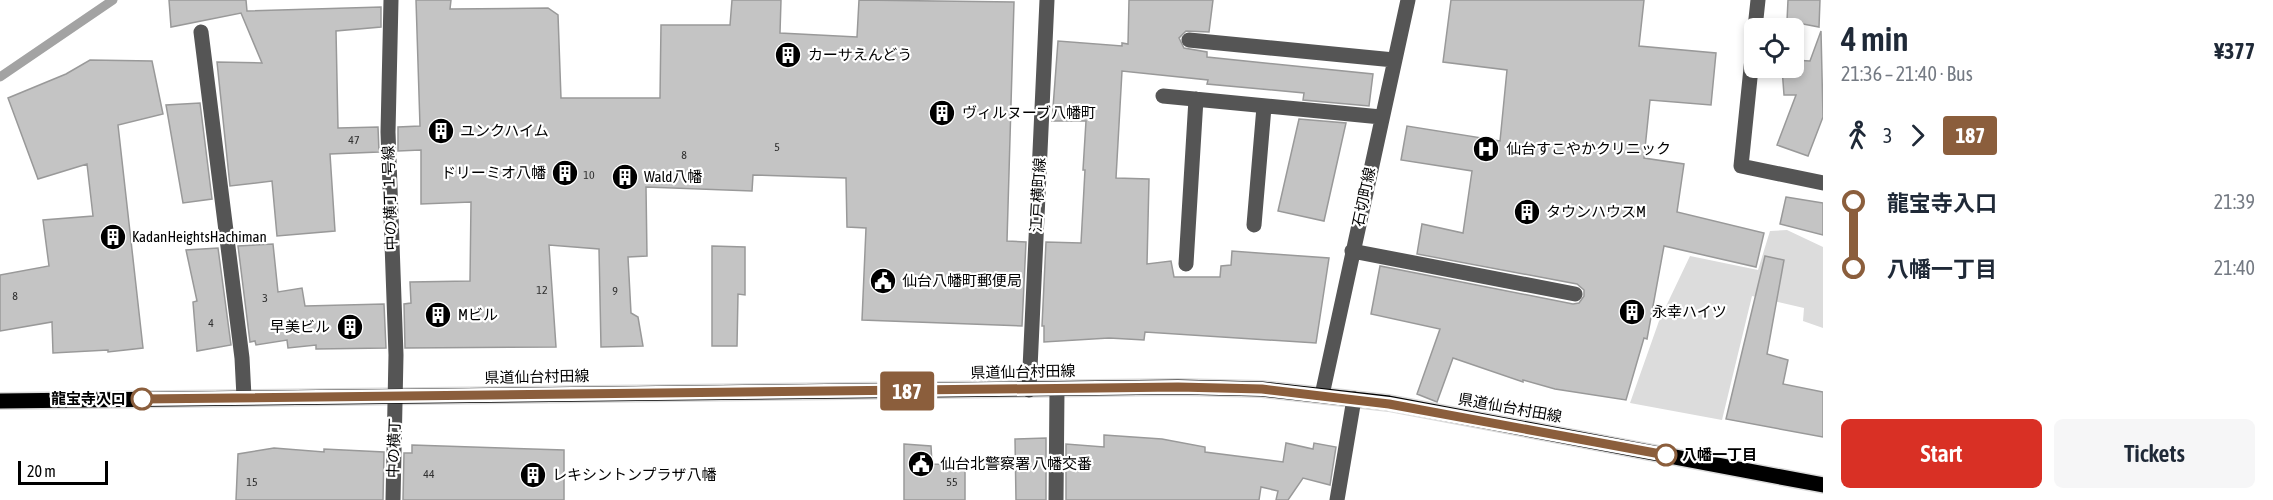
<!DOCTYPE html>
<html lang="en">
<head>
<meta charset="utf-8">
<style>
  :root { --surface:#fff; --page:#f6f6f7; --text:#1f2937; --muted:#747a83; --accent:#d93025 }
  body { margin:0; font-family:"Asap Condensed","Noto Sans JP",sans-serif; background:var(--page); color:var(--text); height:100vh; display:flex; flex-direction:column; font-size:22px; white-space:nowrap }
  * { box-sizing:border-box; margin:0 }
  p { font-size:20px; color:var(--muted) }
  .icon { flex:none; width:33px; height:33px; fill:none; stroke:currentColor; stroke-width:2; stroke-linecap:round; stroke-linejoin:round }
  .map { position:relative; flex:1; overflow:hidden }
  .panel { display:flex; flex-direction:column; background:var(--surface); width:450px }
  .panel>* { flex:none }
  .badge { padding:0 12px; border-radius:4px; font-size:21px; line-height:39px }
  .fabs { position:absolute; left:1744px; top:18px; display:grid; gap:12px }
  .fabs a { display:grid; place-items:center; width:60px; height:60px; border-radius:9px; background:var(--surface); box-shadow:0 3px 9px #0003; font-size:30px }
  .scale { position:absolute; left:18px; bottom:15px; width:90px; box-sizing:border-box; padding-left:6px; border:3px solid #000; border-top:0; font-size:16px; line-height:21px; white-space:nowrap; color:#000; -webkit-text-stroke:4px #fff; paint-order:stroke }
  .map>.badge { position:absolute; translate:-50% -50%; box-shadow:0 0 0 3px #fff }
  .legs { display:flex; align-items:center; gap:9px; height:66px; padding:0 18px; font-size:20px }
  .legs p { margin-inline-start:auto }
  .overview { display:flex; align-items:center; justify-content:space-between; height:102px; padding:0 18px }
  h1 { font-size:33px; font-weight:600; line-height:45px }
  .button { display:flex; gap:12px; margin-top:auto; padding:12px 18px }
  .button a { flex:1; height:69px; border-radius:9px; background:var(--accent); color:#fff; font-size:24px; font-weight:600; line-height:69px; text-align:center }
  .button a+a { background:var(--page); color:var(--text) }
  ul { padding:0 18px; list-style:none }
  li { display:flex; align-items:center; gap:21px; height:66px; font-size:22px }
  li i { display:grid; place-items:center; width:9px; height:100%; margin:0 8px; background:currentColor }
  li i::after { content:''; width:15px; height:15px; margin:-8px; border:4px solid; border-radius:50%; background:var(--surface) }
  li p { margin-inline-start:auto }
  li:first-child i { background:linear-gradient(#0000 50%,currentColor 0) }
  li:last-child i { background:linear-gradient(currentColor 50%,#0000 0) }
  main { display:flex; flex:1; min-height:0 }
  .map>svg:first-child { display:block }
</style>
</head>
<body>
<main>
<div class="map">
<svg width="1823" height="500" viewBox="0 0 1823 500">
  <rect width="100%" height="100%" fill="#fff"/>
  <path fill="#dcdcdc" d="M 1787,230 L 1823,247 L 1823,328 L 1803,321 L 1804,308 L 1752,296 L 1722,420 L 1630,403 L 1659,321 L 1690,256 L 1758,270 L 1770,231 Z"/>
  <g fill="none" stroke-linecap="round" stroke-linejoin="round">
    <path stroke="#a3a3a3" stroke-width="9" d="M 0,77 L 113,0"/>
  </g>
  <path fill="#c4c4c4" stroke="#999" stroke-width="1.5" d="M 169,0 L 246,0 L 247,11 L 381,7 L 381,27 L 336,31 L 338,128 L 378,127 L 379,152 L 330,154 L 335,231 L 277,236 L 272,181 L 230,186 L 217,62 L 262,63 L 241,13 L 171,27 Z
    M 416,0 L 451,0 L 450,9 L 548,8 L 558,15 L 561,98 L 660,98 L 661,25 L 730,25 L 732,0 L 781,0 L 780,33 L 857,37 L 859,0 L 1014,2 L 1007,241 L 1026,242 L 1022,326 L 862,320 L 866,228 L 847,227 L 846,178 L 753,175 L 752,191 L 646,187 L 647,256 L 628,257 L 631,313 L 638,317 L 643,346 L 601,347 L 599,249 L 549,245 L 556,347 L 405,348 L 404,304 L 411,303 L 410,282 L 470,281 L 471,202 L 421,204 L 421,150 L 398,151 L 398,127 L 420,126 Z
    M 1129,0 L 1213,0 L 1209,32 L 1186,31 L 1179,38 L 1184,48 L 1207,52 L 1207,57 L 1373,74 L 1369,106 L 1303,100 L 1304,93 L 1207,84 L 1208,80 L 1122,71 L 1116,178 L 1149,179 L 1147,264 L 1171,261 L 1174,277 L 1220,277 L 1221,266 L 1231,265 L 1232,251 L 1329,258 L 1316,343 L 1145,332 L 1144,340 L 1109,338 L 1044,342 L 1044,326 L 1042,326 L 1046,242 L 1081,243 L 1085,170 L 1083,170 L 1086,121 L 1052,121 L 1058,41 L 1122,46 L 1122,43 L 1128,44 Z
    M 1451,0 L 1644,0 L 1639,46 L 1716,53 L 1711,105 L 1650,100 L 1644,158 L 1684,164 L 1677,212 L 1764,233 L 1756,267 L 1664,246 L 1647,339 L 1644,338 L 1626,400 L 1555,389 L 1523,380 L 1523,382 L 1453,358 L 1437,402 L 1417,394 L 1440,329 L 1371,314 L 1380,266 L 1573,304 L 1579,303 L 1584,296 L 1584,290 L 1577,284 L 1417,254 L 1422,224 L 1463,233 L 1472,171 L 1401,160 L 1407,126 L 1500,141 L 1507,70 L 1443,62 Z
    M 1788,0 L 1820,0 L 1819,27 L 1787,21 Z
    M 1821,31 L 1823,117 L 1808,156 L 1777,145 L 1796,95 L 1784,95 L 1782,68 L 1794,68 L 1794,60 L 1810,61 Z
    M 90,60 L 152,61 L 163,114 L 118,125 L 143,348 L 108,352 L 108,350 L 53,353 L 52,322 L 0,331 L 0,275 L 49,266 L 43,220 L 93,216 L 87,164 L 38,179 L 8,98 L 66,74 Z
    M 200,103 L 212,199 L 183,203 L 166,105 Z
    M 1299,119 L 1346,123 L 1324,221 L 1278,211 Z
    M 1786,197 L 1823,203 L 1823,235 L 1780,224 Z
    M 273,244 L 278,292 L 302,288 L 305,306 L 384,304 L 386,348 L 316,349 L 316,345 L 288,348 L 287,340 L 256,345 L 255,341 L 250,342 L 238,246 Z
    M 712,246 L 745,247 L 745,295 L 738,294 L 737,346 L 712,346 Z
    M 218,248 L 231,345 L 197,351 L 193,302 L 197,301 L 186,250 Z
    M 1765,256 L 1784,260 L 1767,354 L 1788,360 L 1783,384 L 1823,392 L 1823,437 L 1726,419 Z
    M 1104,435 L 1162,439 L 1205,447 L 1205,452 L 1283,462 L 1286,443 L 1313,449 L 1314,443 L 1336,447 L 1330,485 L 1303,478 L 1288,500 L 1276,500 L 1278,491 L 1261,487 L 1259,500 L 1066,500 L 1066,444 L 1104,447 Z
    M 1046,438 L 1046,500 L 1016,500 L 1015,439 Z
    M 904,444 L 931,446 L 932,464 L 965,465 L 965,500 L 904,500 Z
    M 412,445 L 564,450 L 564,500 L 403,500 L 404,453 L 412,453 Z
    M 274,448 L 324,452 L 324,449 L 384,452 L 383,500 L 236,500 L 238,454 Z"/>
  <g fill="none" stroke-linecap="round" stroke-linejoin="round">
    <g stroke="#dbdbdb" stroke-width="18">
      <path id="major" d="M 0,401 L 1178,387 L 1262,389 L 1389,403 L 1823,485"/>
    </g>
    <path stroke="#555" stroke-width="15" d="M 391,0 L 388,132 L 396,355 L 393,500
      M 1755,28 L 1758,0
      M 1755,29 L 1741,166 L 1823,183
      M 201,32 L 242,358 L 244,397
      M 1189,40 L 1394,60
      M 1163,96 L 1381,117
      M 1254,225 L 1264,107
      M 1352,251 L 1575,294
      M 1186,264 L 1196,99
      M 1029,390 L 1047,0
      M 1322,395 L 1408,0
      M 1056,500 L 1057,390
      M 1337,500 L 1354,399"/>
    <use href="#major" stroke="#000" stroke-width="15"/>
  </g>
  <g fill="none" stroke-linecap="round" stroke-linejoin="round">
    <g stroke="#fff" stroke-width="14">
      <path id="line-1" d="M 142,399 L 1178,387 L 1262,389 L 1389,404 L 1666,455"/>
    </g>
    <use href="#line-1" stroke="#8b5e3c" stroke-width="9"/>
  </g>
  <defs>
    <g id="building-disc" transform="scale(1.35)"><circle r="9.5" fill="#000" stroke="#fff"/><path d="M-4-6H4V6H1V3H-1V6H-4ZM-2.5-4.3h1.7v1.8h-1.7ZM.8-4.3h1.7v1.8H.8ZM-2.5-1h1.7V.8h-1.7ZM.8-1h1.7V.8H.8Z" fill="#fff"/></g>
    <g id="hospital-disc" transform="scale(1.35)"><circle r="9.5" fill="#000" stroke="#fff"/><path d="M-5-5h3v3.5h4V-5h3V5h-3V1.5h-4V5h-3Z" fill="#fff"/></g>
    <g id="civic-disc" transform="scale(1.35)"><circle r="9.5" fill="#000" stroke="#fff"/><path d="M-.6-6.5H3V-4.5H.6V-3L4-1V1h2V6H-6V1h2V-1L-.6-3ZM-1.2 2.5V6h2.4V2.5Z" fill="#fff"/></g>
  </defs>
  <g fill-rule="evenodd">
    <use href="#building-disc" x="788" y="55"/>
    <use href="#building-disc" x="942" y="113"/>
    <use href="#building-disc" x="441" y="131"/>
    <use href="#hospital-disc" x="1486" y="149"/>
    <use href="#building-disc" x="565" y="173"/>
    <use href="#building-disc" x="625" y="177"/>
    <use href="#building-disc" x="1527" y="212"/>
    <use href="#building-disc" x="113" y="237"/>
    <use href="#civic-disc" x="883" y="281"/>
    <use href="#building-disc" x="1632" y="312"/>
    <use href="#building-disc" x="438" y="315"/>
    <use href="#building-disc" x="350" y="327"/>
    <use href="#civic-disc" x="921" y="464"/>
    <use href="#building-disc" x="533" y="475"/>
  </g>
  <g fill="#fff" stroke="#8b5e3c" stroke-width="3">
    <circle cx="142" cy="399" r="10"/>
    <circle cx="1666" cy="455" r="10"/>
  </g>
  <g text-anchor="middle" stroke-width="4.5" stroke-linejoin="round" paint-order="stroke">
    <g font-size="12" fill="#313131">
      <text x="354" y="144">47</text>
      <text x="777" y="151">5</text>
      <text x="684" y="159">8</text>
      <text x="589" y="179">10</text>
      <text x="542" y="294">12</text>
      <text x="615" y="295">9</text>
      <text x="15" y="300">8</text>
      <text x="265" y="302">3</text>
      <text x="211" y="327">4</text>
      <text x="429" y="478">44</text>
      <text x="252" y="486">15</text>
      <text x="952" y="486">55</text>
    </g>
    <g font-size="15" fill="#000" stroke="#fff" text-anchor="start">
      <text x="808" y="60">カーサえんどう</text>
      <text x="962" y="118">ヴィルヌーブ八幡町</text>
      <text x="460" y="136">ユンクハイム</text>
      <text x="1506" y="154">仙台すこやかクリニック</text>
      <text x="546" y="178" text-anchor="end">ドリーミオ八幡</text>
      <text x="644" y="182">Wald八幡</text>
      <text x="1546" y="217">タウンハウスM</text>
      <text x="132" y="242">KadanHeightsHachiman</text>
      <text x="902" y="286">仙台八幡町郵便局</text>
      <text x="1652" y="317">永幸ハイツ</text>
      <text x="458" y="320">Mビル</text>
      <text x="330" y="332" text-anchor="end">早美ビル</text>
      <text x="940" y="469">仙台北警察署 八幡交番</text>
      <text x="552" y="480">レキシントンプラザ八幡</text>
    </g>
    <g font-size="15" fill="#000" stroke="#fff">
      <text transform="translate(1038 195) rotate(-87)" y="5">江戸横町線</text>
      <text transform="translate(1364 197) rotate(-78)" y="5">石切町線</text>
      <text transform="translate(390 198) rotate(-92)" y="5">中の横丁１号線</text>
      <text transform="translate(1023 372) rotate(-1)" y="5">県道仙台村田線</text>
      <text transform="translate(537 377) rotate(-1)" y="5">県道仙台村田線</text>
      <text transform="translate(1510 408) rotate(10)" y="5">県道仙台村田線</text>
      <text transform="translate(394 448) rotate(-88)" y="5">中の横丁</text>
    </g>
    <g font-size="15" font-weight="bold" fill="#000" stroke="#fff" text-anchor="end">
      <text x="126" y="404">龍宝寺入口</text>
      <text x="1682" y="460" text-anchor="start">八幡一丁目</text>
    </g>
  </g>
</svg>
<div class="fabs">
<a><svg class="icon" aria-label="locate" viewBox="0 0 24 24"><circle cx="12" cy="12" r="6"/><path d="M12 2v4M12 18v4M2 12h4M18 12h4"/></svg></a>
</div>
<div class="scale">20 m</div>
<b class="badge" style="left:907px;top:391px;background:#8b5e3c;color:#fff">187</b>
</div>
<section class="panel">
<div class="overview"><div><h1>4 min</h1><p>21:36 – 21:40 · Bus</p></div><b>¥377</b></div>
<div class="legs"><svg class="icon" aria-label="walk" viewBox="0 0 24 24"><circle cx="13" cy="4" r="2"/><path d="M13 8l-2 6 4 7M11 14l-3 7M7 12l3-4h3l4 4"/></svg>3<svg class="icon" aria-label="forward" viewBox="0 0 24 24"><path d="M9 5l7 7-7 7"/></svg><b class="badge" style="background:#8b5e3c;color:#fff">187</b></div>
<ul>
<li><i style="color:#8b5e3c"></i><b>龍宝寺入口</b><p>21:39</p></li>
<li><i style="color:#8b5e3c"></i><b>八幡一丁目</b><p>21:40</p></li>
</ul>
<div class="button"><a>Start</a><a>Tickets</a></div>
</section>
</main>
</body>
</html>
